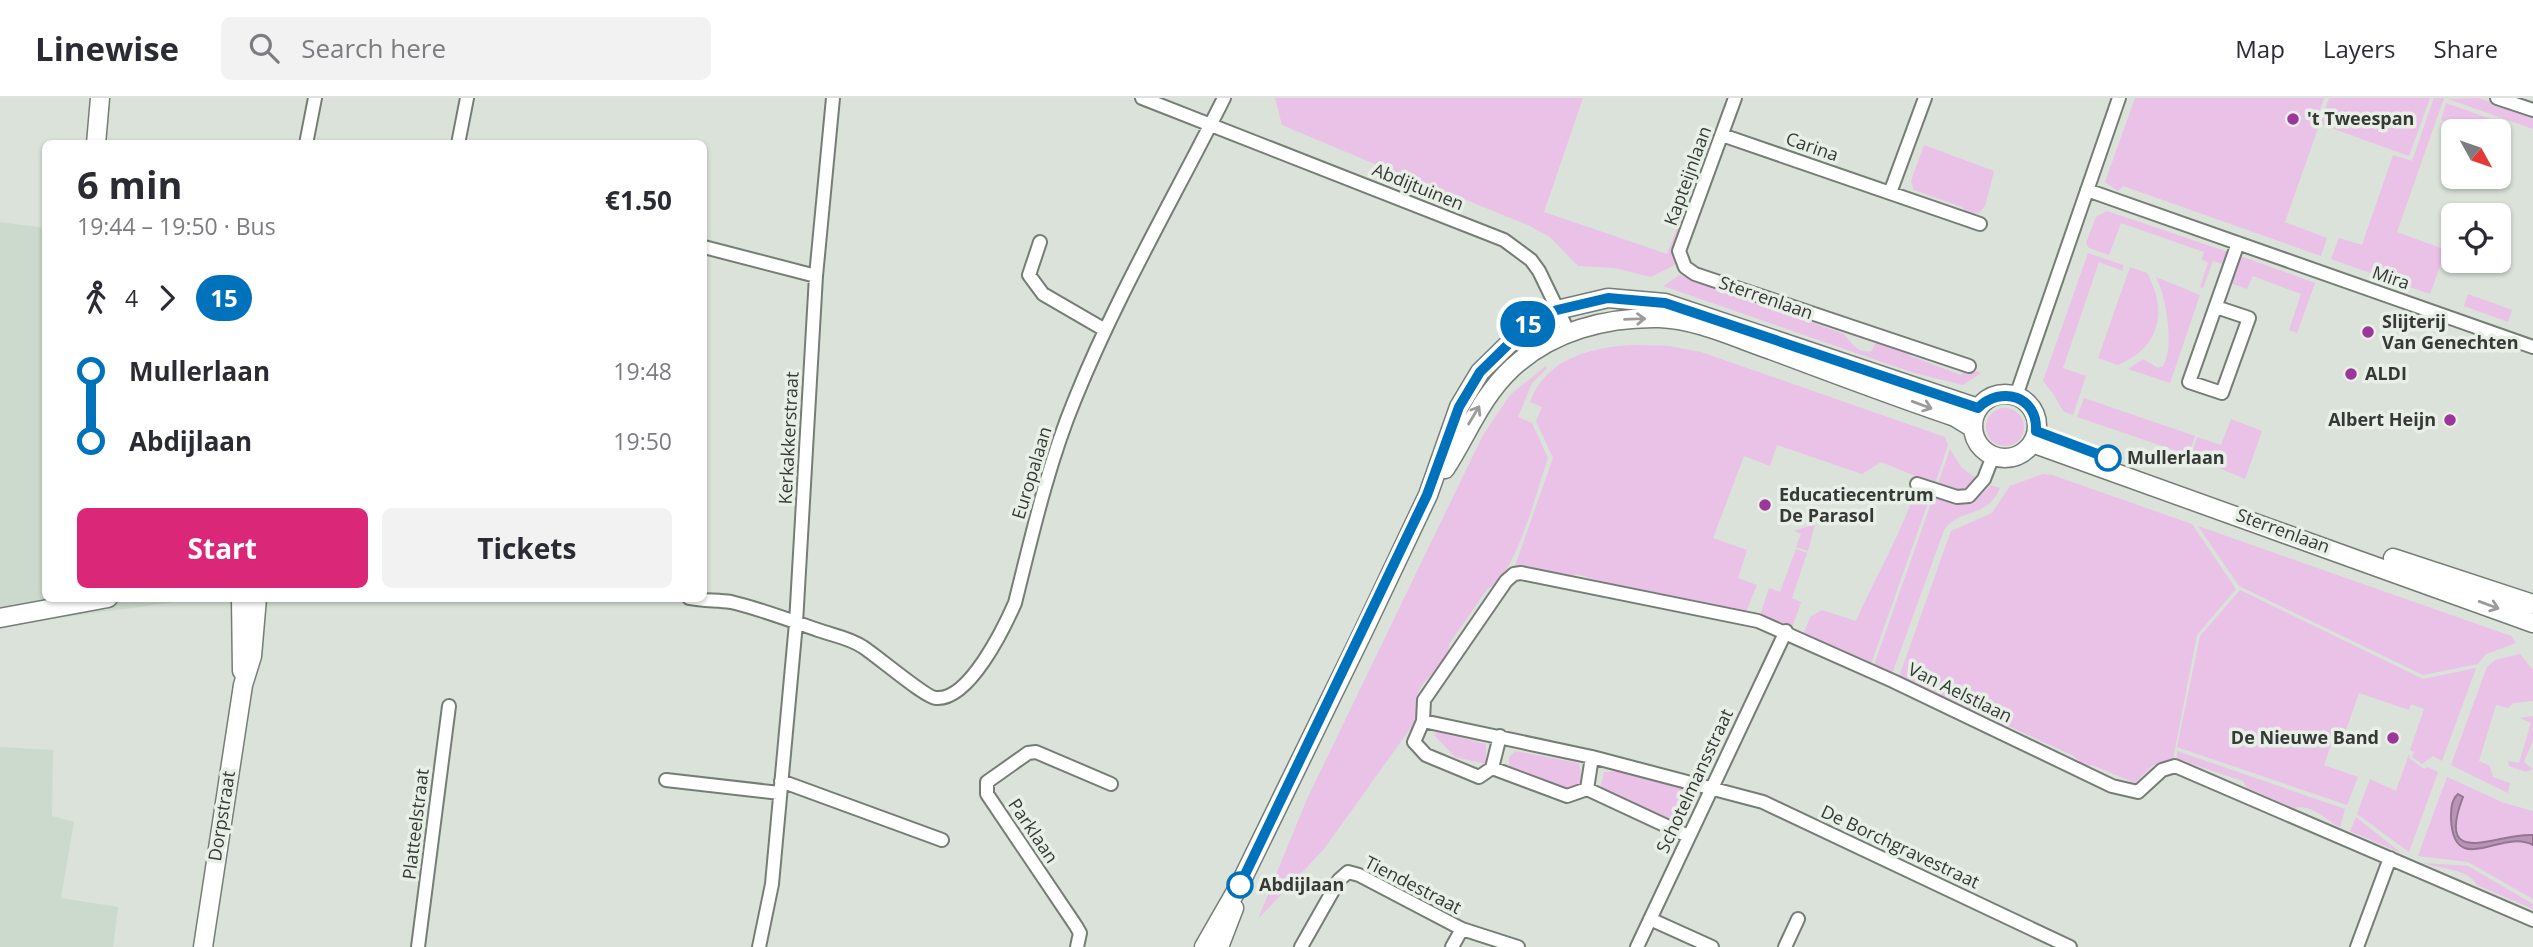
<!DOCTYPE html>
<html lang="en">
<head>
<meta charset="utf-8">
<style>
  :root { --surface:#fff; --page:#f2f2f3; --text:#2b2b33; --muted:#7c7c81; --line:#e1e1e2; --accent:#db2777 }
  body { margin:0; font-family:"Open Sans",sans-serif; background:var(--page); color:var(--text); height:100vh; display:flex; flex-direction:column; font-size:26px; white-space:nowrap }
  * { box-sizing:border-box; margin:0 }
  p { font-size:23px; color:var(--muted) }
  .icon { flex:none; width:38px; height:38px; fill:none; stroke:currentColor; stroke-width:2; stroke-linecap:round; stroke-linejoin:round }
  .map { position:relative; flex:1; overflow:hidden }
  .details { position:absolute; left:42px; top:42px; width:665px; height:462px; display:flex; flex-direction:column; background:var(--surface); border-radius:10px; box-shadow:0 2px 5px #0004 }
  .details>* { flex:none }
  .badge { padding:0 14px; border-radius:23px; font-size:24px; line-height:46px }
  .needle { width:46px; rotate:130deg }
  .controls { position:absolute; left:2441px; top:21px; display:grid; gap:14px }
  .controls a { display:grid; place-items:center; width:70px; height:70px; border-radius:10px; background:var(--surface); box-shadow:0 2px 5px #0004; font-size:35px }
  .map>.badge { position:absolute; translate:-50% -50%; box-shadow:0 0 0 4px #fff }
  .legs { display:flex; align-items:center; gap:10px; height:77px; padding:0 35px; font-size:23px }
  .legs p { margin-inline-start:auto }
  .head { display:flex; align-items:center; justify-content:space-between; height:119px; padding:0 35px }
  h1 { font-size:38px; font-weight:700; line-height:52px }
  .button { display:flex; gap:14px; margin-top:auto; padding:14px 35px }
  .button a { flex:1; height:80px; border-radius:10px; background:var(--accent); color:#fff; font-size:28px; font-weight:700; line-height:80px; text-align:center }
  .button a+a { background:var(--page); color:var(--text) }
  ul { padding:0 35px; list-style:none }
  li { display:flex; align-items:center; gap:24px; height:70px; font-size:26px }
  li i { display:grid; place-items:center; width:10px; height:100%; margin:0 9px; background:currentColor }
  li i::after { content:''; width:18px; height:18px; margin:-9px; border:5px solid; border-radius:50%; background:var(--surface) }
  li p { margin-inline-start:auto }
  li:first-child i { background:linear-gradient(#0000 50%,currentColor 0) }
  li:last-child i { background:linear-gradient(currentColor 50%,#0000 0) }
  header { display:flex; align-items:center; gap:42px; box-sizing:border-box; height:98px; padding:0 35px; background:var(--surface); border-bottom:2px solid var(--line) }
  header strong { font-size:33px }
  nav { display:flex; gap:38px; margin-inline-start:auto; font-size:24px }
  .search { width:490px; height:63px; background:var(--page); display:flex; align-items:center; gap:18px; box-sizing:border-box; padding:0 24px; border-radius:10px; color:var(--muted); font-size:26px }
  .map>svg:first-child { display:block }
</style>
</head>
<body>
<header>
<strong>Linewise</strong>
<div class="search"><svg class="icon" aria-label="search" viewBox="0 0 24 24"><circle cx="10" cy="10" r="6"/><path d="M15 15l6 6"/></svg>Search here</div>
<nav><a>Map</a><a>Layers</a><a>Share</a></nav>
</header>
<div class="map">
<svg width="2533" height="849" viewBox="0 0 2533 849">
  <rect width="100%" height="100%" fill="#dae2da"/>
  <path fill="#cbdacc" d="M 0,124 L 45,130 L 46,500 L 197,501 L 0,528 Z
    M 0,649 L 53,652 L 52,718 L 74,724 L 61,800 L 118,809 L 113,849 L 0,849 Z"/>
  <path fill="#eac1e7" d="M 1275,0 L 1583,0 L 1544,114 L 1667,156 L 1677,130 L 1682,132 L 1674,157 L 1675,167 L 1651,179 L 1615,170 L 1578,168 L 1550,139 L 1528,127 L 1424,85 L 1390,78 L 1377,67 L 1282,27 Z
    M 2135,0 L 2324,0 L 2314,28 L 2318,30 L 2285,124 L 2327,140 L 2321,158 L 2123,88 L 2118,93 L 2105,84 Z
    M 2329,0 L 2430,0 L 2409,58 L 2320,26 Z
    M 2434,0 L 2444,0 L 2397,134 L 2446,152 L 2430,196 L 2331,161 L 2339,140 L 2362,147 L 2393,57 L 2412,63 Z
    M 2478,0 L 2533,19 L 2533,31 L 2448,1 Z
    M 2446,5 L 2502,25 L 2499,35 L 2473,33 L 2441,22 Z
    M 1924,47 L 1994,73 L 1985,108 L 1979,115 L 1966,117 L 1962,109 L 1914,92 L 1911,83 Z
    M 2107,113 L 2228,154 L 2223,166 L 2213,163 L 2203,190 L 2200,189 L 2208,165 L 2202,161 L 2204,154 L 2121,125 L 2109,157 L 2089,150 L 2086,145 L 2096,119 Z
    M 2088,155 L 2123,167 L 2123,173 L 2099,164 L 2063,270 L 2086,278 L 2073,317 L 2063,313 L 2054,297 L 2043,283 Z
    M 2240,158 L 2315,185 L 2297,235 L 2289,232 L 2301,196 L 2253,178 L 2247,191 L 2230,185 Z
    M 2130,169 L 2147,175 C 2168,213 2160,250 2118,267 L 2098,260 Z
    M 1680,177 L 1844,236 C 1852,245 1857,256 1872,253 L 1876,243 L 1906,252 L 1910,258 L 1961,277 L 1967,270 L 1981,275 L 1963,287 L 1911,274 L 1663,188 Z
    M 2156,179 L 2200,197 L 2170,285 L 2128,271 L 2143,261 L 2158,270 L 2163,268 C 2175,248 2166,199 2156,179 Z
    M 2468,196 L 2512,212 L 2508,224 L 2464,208 Z
    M 1633,247 L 1669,248 L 1701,254 L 1945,339 L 1948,347 L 1935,386 L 1881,364 L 1862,376 L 1777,347 L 1770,368 L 1744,358 L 1713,440 L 1747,452 L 1738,480 L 1757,487 L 1746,514 L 1649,493 L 1645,496 L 1576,476 L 1569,480 L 1515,468 L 1553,360 L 1536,323 L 1542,309 L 1530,304 C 1545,261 1591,249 1633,247 Z
    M 1546,268 L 1547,270 L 1532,285 L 1518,319 L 1532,325 L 1548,360 C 1538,388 1515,481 1488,490 L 1449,546 C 1449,577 1407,578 1417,621 L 1324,751 L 1258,821 L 1307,701 L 1483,337 L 1510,297 Z
    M 2084,300 L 2195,338 L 2189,357 L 2077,319 Z
    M1986 329a19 19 0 1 1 38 0a19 19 0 1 1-38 0Z
    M 2231,321 L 2262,333 L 2245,381 L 2191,358 L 2197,339 L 2221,347 Z
    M 1950,351 L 1961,369 L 1977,381 C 1964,396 1955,392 1938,386 Z
    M 2043,376 L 2052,377 L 2192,426 L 2236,491 L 2197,537 L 2173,661 L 2153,667 L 2135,685 L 2092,667 L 2084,668 L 2074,658 L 2006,627 L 1999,629 L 1899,579 L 1951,433 L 1992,415 L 2010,388 Z
    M 1991,387 L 2000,390 C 1987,421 1960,409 1944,432 L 1892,576 L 1874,567 L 1934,397 C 1959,405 1973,409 1991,387 Z
    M 1907,390 L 1931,396 L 1871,566 L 1804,535 L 1810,519 L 1822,512 L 1856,523 C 1874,482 1897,443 1912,402 L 1900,397 Z
    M 1815,426 L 1808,453 L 1796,449 L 1801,436 L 1794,433 Z
    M 2198,428 L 2511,538 L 2516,545 L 2486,556 L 2478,566 L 2423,577 L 2239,488 Z
    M 1796,451 L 1807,455 L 1792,500 L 1801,504 L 1792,530 L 1760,517 L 1769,490 L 1780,494 Z
    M 2240,492 L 2423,581 L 2476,570 L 2442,663 L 2433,658 L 2422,666 L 2412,659 L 2414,654 L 2410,652 L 2424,611 L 2411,606 L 2409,612 L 2359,595 L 2341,646 L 2332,644 L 2324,667 L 2358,679 L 2347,707 L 2177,649 L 2200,538 Z
    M 2520,556 L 2533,572 L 2533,603 L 2513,605 L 2508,610 L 2496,607 L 2479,663 L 2490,668 L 2493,679 L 2510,685 L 2508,695 L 2451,667 L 2487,569 L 2495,562 Z
    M 2533,618 L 2533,642 L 2524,664 L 2533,671 L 2526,674 L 2509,668 L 2508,663 L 2519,665 L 2531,625 L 2520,620 Z
    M 1437,634 L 1486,646 L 1486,666 L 1455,659 L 1434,637 Z
    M 1515,653 L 1578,665 C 1583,673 1581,690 1574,696 L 1516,676 L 1509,670 L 1509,659 Z
    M 2177,653 L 2345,711 L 2340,729 C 2326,723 2313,705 2294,710 L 2247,690 L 2243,683 L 2177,661 Z
    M 2409,656 L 2409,660 L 2424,671 L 2427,669 L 2438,674 L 2409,754 L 2357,716 L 2370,681 L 2396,693 Z
    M 1621,673 L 1691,689 L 1696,694 L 1684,723 L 1679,725 L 1600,692 L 1604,674 Z
    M 2447,679 L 2504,705 L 2533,713 L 2533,737 L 2475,747 L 2461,742 C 2455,728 2454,715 2462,702 L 2456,696 C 2451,706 2450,718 2452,729 C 2461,775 2506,732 2533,747 L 2533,801 L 2468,764 L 2418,758 Z
    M 2356,719 L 2401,755 L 2350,733 Z
    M 2423,765 L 2468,768 L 2533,806 L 2533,811 L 2477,787 C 2468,770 2439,771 2423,765 Z"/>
  <path fill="#bb92b8" stroke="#937791" stroke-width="2" d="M 2458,696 L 2463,699 C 2434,774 2499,734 2533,737 L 2533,747 C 2502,730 2454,781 2451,721 C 2451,712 2451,702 2458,696 Z"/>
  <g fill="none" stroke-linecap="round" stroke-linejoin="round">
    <g stroke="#757d76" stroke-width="16">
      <path id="street" d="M 1142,0 L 1504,142 L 1531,162 L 1539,173 L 1569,235
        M 1735,0 L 1679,153 L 1685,169 L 1695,176 L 1969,268
        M 2497,0 L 2533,12
        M 1722,37 L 1980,126
        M 306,46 L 315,0
        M 458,46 L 467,0
        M 2087,92 L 2533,249
        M 1890,95 L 1925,0
        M 1040,144 L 1029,177 L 1043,196 L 1105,232
        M 704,149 L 816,178
        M 2216,209 L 2249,220 L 2222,295 L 2189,284 L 2238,145
        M 2016,298 L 2119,0
        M 1917,386 L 1957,399 L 1969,398 L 1984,381 L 1993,358
        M 689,500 C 703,503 717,502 731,504 C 761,511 789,522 818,532 C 832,537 850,540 863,549 C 877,558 926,600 936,600 C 969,603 1004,530 1015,505 C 1032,437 1048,366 1075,301 C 1117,197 1174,100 1224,0
        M 1423,623 L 1424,602 L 1506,483 L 1514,476 L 1521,475 L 1758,523 L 1893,583 L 2112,688 L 2138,694 L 2162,672 L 2175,668 L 2533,822
        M 1492,670 L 1500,638
        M 666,682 L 780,695
        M 781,683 L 942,742
        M 1587,691 L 1592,659
        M 1688,738 L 1587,691 L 1567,698 L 1492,670 L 1479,679 L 1426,657 L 1414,644 L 1423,623 L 1592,659 L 1763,704 L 2070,849
        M 1650,821 L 1712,849
        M 418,849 L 449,608
        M 759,849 L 772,786 L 796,525 L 816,178 L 833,0
        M 1077,849 L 1080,835 L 1076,828 L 987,696 L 987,684 L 1028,655 L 1036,654 L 1111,686
        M 1301,849 L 1339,782 L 1348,774 L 1359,777 L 1462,831
        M 1452,849 L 1462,831 L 1518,849
        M 1637,849 L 1786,533
        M 1785,849 L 1798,821
        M 2357,849 L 2390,760"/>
    </g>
    <g stroke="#757d76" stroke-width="21">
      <path id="secondary" d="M 96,46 L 100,0
        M1973 328a32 32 0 1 1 64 0a32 32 0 1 1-64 0Z
        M 2032,345 L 2533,525
        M 1445,371 C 1468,336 1480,300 1512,270 C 1552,233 1606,219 1659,220 C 1696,221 1736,240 1771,252 C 1832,275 1893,298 1955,319 L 1973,330
        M 2393,460 L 2533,506
        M 241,500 L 242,573
        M 0,520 L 108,500
        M 203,849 L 243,587 L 252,558 L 257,500
        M 1204,849 L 1239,788 L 1363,534 L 1428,397 L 1459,309 L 1480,274 L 1531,224 L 1557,212 L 1608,200 L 1665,205 L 1978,310
        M 1219,849 L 1234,810"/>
    </g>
    <use href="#street" stroke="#fff" stroke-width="12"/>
    <use href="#secondary" stroke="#fff" stroke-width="18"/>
  </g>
  <defs><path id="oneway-shaft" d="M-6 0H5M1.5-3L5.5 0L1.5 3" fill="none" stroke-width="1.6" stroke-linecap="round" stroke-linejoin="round" transform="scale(1.75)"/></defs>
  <g stroke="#9a9c9a">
    <use href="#oneway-shaft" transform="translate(1635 221) rotate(-2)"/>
    <use href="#oneway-shaft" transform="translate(1922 307) rotate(20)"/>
    <use href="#oneway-shaft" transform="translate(1474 317) rotate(-59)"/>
    <use href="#oneway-shaft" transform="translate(2489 507) rotate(20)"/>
  </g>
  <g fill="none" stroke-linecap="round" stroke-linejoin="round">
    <g stroke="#fff" stroke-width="16">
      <path id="line-1" d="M 1240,787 L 1427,397 L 1459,309 L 1480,274 L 1531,224 L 1557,212 L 1608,200 L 1665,205 L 1978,310 C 2001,287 2038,298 2036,333 L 2108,360"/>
    </g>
    <use href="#line-1" stroke="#0072bc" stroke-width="10"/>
  </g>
  <g fill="#9c369a" stroke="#e7efe7" stroke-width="2.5">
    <circle cx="2293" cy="21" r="7"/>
    <circle cx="2368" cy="234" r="7"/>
    <circle cx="2351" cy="276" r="7"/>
    <circle cx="2450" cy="322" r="7"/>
    <circle cx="1765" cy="407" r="7"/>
    <circle cx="2393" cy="640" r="7"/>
  </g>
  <g fill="#fff" stroke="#0072bc" stroke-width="3.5">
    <circle cx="2108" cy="360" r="12"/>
    <circle cx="1240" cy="787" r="12"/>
  </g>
  <g text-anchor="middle" stroke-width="7" stroke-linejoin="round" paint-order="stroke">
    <g font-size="18" font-weight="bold" fill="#363936" stroke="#e7efe7" text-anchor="start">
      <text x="2307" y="27">'t Tweespan</text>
      <text x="2382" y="230">Slijterij<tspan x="2382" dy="21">Van Genechten</tspan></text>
      <text x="2365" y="282">ALDI</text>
      <text x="2436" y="328" text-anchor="end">Albert Heijn</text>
      <text x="1779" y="403">Educatiecentrum<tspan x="1779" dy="21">De Parasol</tspan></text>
      <text x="2379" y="646" text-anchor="end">De Nieuwe Band</text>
    </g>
    <g font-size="18" fill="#363936" stroke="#e7efe7">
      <text transform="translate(1812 49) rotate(19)" y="6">Carina</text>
      <text transform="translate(1688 78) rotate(-70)" y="6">Kapteijnlaan</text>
      <text transform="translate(1418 89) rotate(22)" y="6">Abdijtuinen</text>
      <text transform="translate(2391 180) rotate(19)" y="6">Mira</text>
      <text transform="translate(1766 200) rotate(19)" y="6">Sterrenlaan</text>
      <text transform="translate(789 340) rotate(-87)" y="6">Kerkakkerstraat</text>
      <text transform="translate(1032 375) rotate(-73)" y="6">Europalaan</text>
      <text transform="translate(2283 433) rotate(20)" y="6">Sterrenlaan</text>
      <text transform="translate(1960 595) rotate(26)" y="6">Van Aelstlaan</text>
      <text transform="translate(1695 683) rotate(-65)" y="6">Schotelmansstraat</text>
      <text transform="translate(222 718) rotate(-81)" y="6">Dorpstraat</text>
      <text transform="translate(416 726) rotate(-83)" y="6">Platteelstraat</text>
      <text transform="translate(1033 733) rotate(56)" y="6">Parklaan</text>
      <text transform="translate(1900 749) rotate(25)" y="6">De Borchgravestraat</text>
      <text transform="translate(1413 787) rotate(27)" y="6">Tiendestraat</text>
    </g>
    <g font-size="18" font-weight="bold" fill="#363936" stroke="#e7efe7" text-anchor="start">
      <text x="2127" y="366">Mullerlaan</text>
      <text x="1259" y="793">Abdijlaan</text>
    </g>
  </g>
</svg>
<div class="controls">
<a><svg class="needle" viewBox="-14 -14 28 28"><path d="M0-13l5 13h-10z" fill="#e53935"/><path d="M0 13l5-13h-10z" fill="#7c7c81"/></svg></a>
<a><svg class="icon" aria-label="locate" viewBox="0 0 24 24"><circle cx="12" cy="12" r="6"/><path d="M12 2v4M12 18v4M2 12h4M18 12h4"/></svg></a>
</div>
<b class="badge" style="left:1528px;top:226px;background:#0072bc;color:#fff">15</b>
<section class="details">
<div class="head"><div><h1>6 min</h1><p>19:44 – 19:50 · Bus</p></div><b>€1.50</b></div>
<div class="legs"><svg class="icon" aria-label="walk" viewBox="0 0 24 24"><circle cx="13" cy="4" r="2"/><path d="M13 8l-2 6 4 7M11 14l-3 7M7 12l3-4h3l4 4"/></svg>4<svg class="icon" aria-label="forward" viewBox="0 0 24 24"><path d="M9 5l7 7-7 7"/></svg><b class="badge" style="background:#0072bc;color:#fff">15</b></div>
<ul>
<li><i style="color:#0072bc"></i><b>Mullerlaan</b><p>19:48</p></li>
<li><i style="color:#0072bc"></i><b>Abdijlaan</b><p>19:50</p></li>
</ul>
<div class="button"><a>Start</a><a>Tickets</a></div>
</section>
</div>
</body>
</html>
